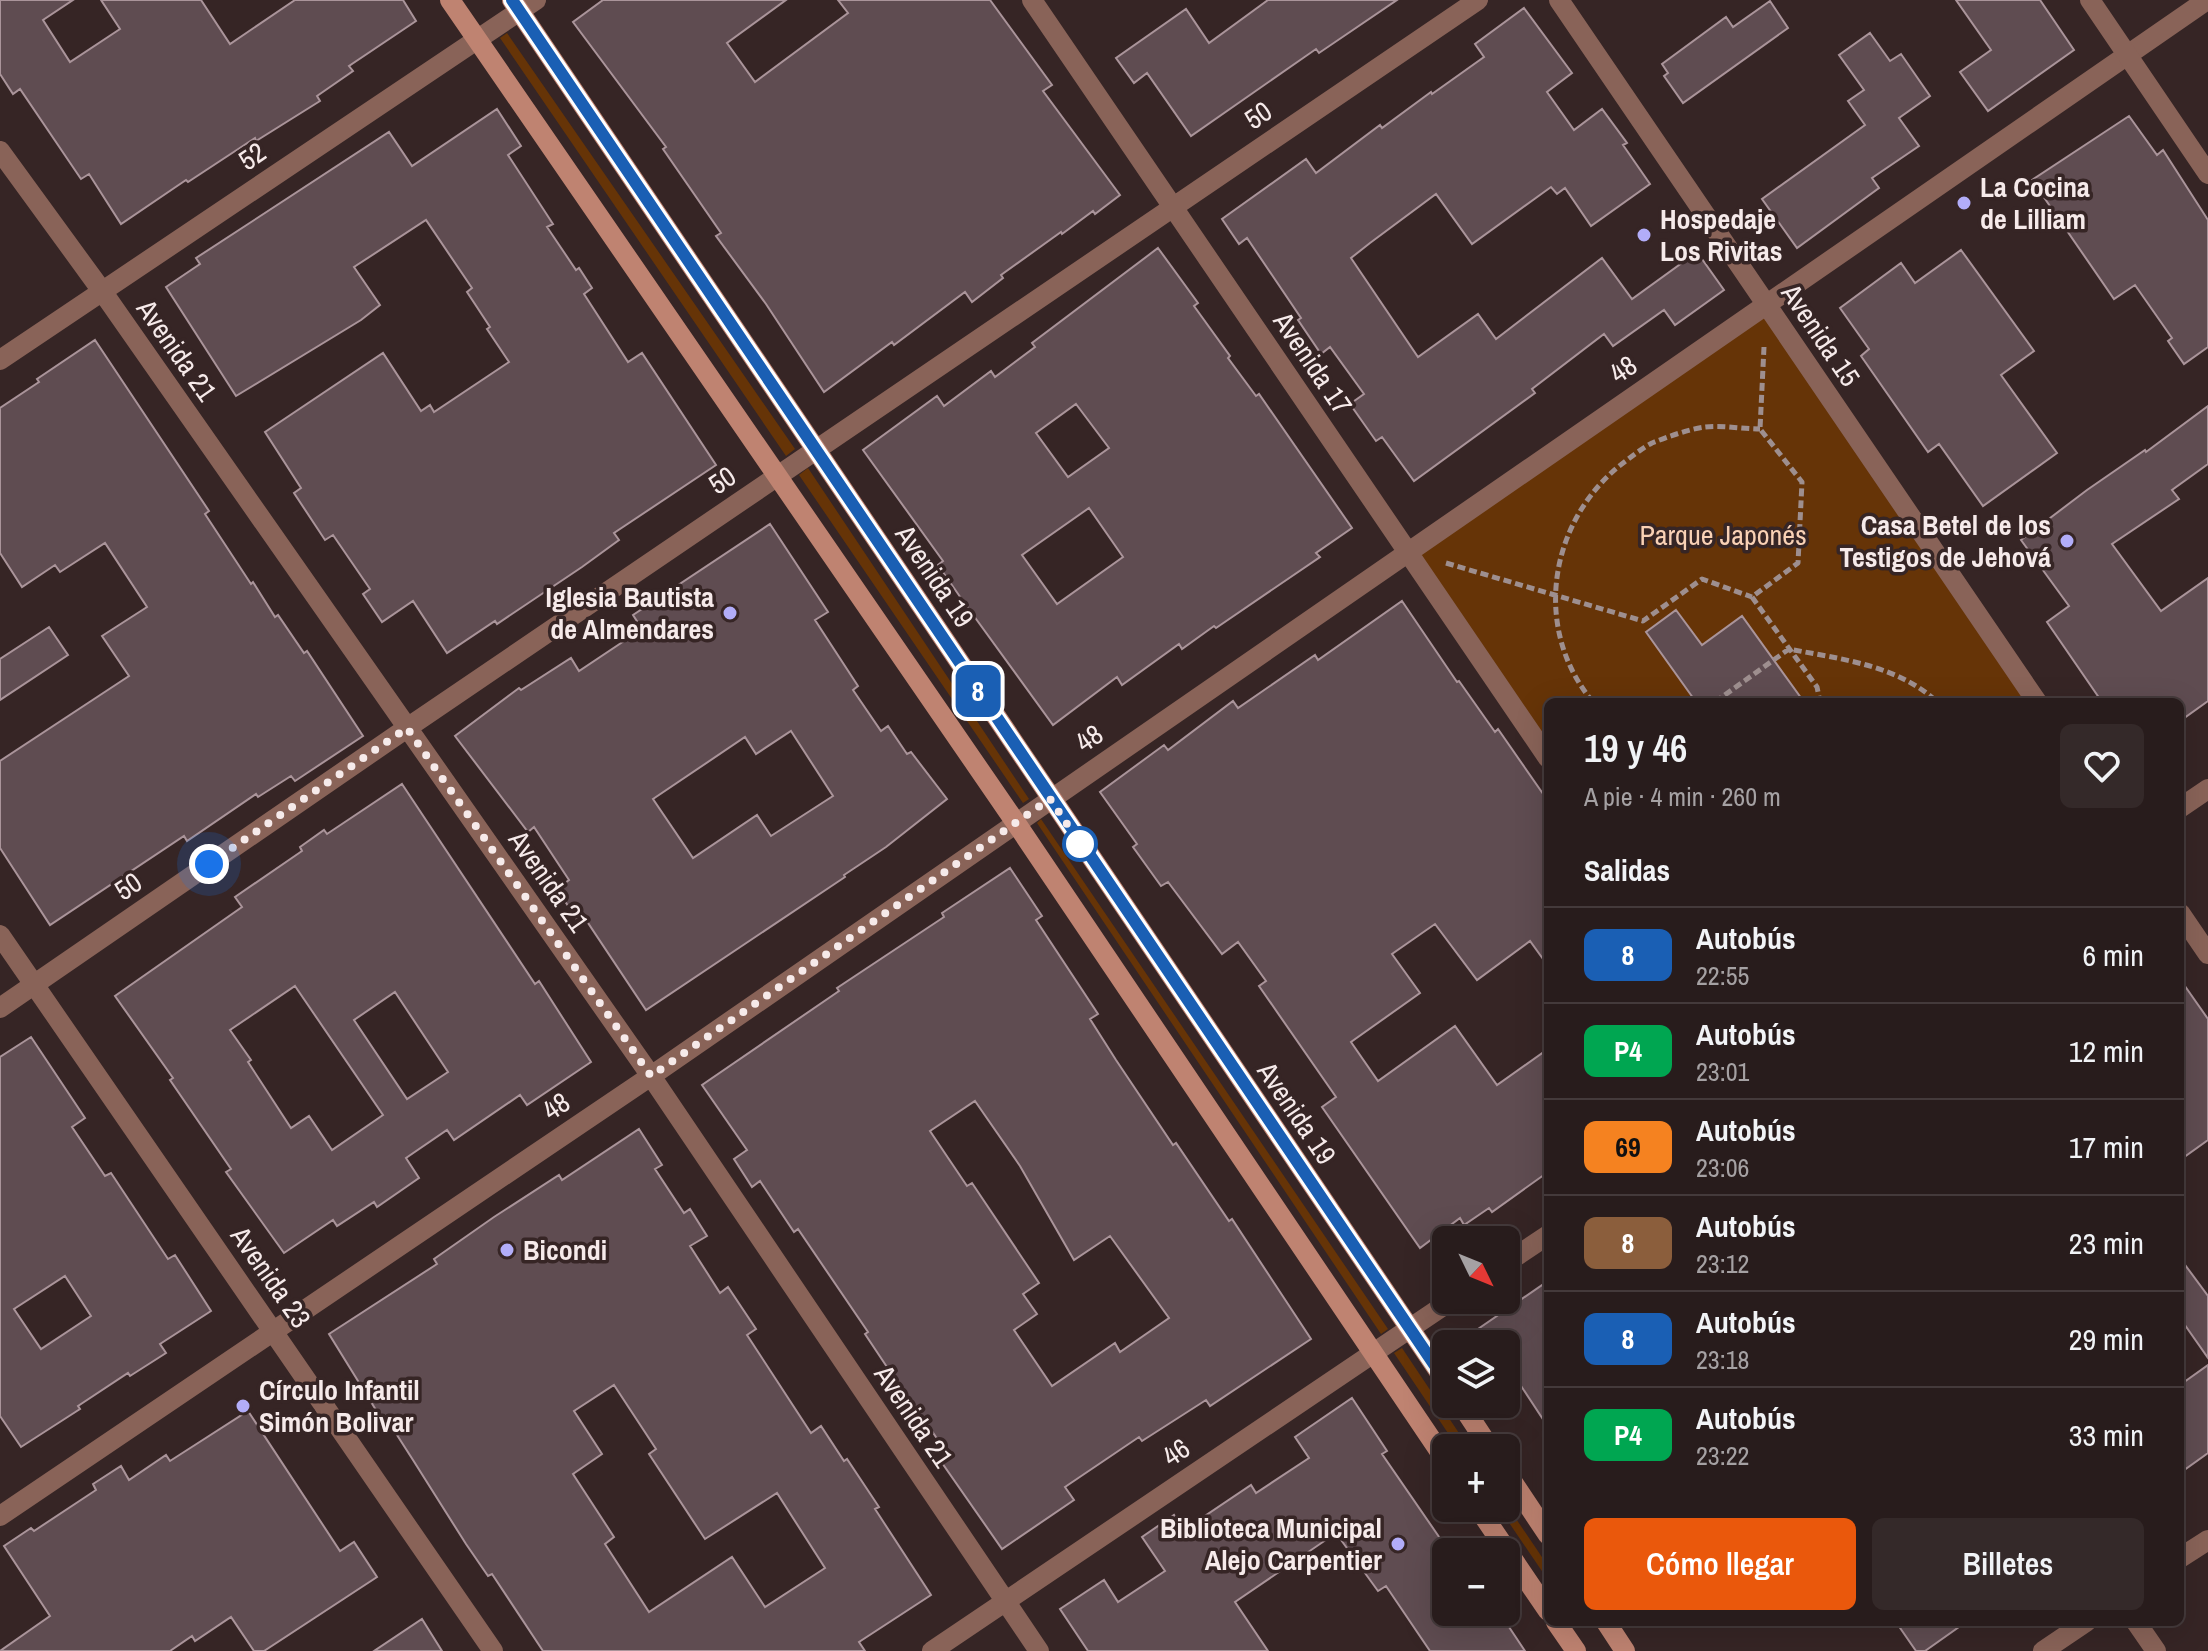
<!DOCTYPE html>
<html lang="es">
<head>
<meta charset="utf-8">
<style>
  :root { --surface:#281c1c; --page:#342929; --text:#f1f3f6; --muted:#a5a1a3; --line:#443a3b; --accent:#ea580c }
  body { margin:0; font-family:"Archivo Narrow",sans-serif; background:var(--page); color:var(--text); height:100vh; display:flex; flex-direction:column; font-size:30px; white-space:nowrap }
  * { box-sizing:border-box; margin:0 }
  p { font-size:26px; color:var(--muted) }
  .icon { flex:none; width:44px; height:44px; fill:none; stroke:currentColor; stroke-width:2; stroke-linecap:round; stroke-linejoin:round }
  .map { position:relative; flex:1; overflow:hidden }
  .sheet { position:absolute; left:1544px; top:698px; width:640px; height:928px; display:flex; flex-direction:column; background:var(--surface); border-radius:12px; box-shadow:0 8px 32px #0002,0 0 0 2px var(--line) }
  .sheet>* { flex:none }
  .badge { padding:0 16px; border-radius:12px; font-size:28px; line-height:52px }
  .needle { width:52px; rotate:133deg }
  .fabs { position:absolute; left:1432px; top:1226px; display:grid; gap:16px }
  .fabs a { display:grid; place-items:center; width:88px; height:88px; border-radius:12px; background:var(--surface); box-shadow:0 8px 32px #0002,0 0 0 2px var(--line); font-size:40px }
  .you { position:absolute; width:40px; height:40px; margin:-20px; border:6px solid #fff; border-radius:50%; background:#1a73e8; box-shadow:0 0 0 12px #1a73e833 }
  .map>.badge { position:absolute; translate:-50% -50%; box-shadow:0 0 0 4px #fff }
  h2 { padding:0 40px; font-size:30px; line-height:72px }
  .round { display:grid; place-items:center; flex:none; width:84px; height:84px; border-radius:12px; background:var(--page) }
  .overview { display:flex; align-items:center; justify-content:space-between; height:136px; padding:0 40px }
  h1 { font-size:38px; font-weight:600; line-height:60px }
  .button { display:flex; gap:16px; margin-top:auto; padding:16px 40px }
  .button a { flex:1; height:92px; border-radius:12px; background:var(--accent); color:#fff; font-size:32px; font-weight:600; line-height:92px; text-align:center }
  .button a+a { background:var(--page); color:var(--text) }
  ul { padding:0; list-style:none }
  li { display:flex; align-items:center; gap:24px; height:96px; padding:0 40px; border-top:2px solid var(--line) }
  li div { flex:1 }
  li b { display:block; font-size:30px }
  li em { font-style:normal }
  li .badge { min-width:88px; font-weight:700; text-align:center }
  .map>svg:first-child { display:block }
</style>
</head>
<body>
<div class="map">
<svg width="2208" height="1651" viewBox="0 0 2208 1651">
  <rect width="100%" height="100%" fill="#362525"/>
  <path fill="#663407" d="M 507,33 L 795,449 L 786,456 L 500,38 Z
    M 1766,304 L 2036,702 L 1548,702 L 1548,758 L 1408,552 Z
    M 808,468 L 1029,799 L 1023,803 L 799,475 Z
    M 1041,819 L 1388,1329 L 1381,1334 L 1037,823 Z
    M 1402,1348 L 1469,1448 L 1458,1448 L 1394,1353 Z
    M 1506,1504 L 1548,1566 L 1548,1580 L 1499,1508 L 1506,1508 Z"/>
  <path fill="#5f4c51" stroke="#aa949a" stroke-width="2" fill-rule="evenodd" d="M 0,0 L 73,0 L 43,20 L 70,62 L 120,29 L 101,0 L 201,0 L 230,44 L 295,0 L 403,0 L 416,21 L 349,66 L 353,71 L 317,96 L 320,101 L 256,141 L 255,138 L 188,182 L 186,180 L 121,224 L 89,174 L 81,179 L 20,89 L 13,94 L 0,74 Z
    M 603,0 L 786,0 L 727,43 L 755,82 L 848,13 L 838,0 L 990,0 L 1052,85 L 1043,91 L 1120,195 L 1095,214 L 1093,211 L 1062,234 L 1061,232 L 1001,275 L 1003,278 L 972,302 L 965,292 L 894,345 L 892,342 L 824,392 L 766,304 L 716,236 L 721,233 L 663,149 L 666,147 L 573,22 Z
    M 1268,0 L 1397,0 L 1319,53 L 1316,49 L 1191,136 L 1147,73 L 1134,83 L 1116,58 L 1186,9 L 1209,43 Z
    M 1956,0 L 2040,0 L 2074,50 L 1988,111 L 1960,72 L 1991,50 Z
    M 1770,1 L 1788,28 L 1683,103 L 1664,76 L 1668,73 L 1662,64 L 1726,17 L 1733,27 Z
    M 1524,8 L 1572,73 L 1547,92 L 1574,130 L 1602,109 L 1627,143 L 1623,145 L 1650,184 L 1591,226 L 1565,188 L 1557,194 L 1551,187 L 1472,244 L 1436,194 L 1370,243 L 1351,258 L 1418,357 L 1478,314 L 1496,339 L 1602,258 L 1632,299 L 1697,252 L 1724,290 L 1675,325 L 1664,310 L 1613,346 L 1604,334 L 1532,389 L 1535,393 L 1414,481 L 1382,437 L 1376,441 L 1350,404 L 1364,394 L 1330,347 L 1321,354 L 1298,320 L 1301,318 L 1247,238 L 1239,244 L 1222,219 L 1306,159 L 1316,173 L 1380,125 L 1382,128 L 1431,92 L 1432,94 L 1484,57 L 1475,44 Z
    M 1870,33 L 1890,61 L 1901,54 L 1930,96 L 1899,118 L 1919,146 L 1872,178 L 1879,188 L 1797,248 L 1762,199 L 1865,125 L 1848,101 L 1864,90 L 1839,55 Z
    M 497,109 L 521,146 L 508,155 L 553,224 L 547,227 L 576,270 L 579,268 L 592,288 L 584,294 L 628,362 L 642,353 L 716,465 L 614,533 L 619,540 L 582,567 L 497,624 L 495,621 L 447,653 L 413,601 L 382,622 L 363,594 L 370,589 L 333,535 L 325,540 L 294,493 L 301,488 L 265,432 L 383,353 L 421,411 L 430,405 L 434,412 L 509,362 L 487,329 L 490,327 L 467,292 L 472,288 L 426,220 L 354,267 L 380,305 L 361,320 L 236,396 L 166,287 L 200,264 L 196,258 L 389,132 L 412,166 Z
    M 2129,116 L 2157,155 L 2163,150 L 2208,220 L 2208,347 L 2184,364 L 2168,341 L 2172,338 L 2135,285 L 2114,299 L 2032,180 Z
    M 1158,248 L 1198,303 L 1194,306 L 1230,356 L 1228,358 L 1256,396 L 1259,394 L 1352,528 L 1316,553 L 1320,557 L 1216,628 L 1214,626 L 1182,649 L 1179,644 L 1122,685 L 1117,677 L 1053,725 L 963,601 L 938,565 L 943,561 L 863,450 L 937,396 L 944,406 L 991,371 L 995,377 L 1035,347 L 1032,343 ZM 1076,404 L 1109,448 L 1068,477 L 1036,433 ZM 1089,508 L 1123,557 L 1057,604 L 1022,555 Z
    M 1961,250 L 2034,351 L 2001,375 L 2057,453 L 1983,506 L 1939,444 L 1928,452 L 1861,356 L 1869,349 L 1840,308 L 1901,263 L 1915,283 Z
    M 95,340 L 209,511 L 205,514 L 251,584 L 253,582 L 275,617 L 278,615 L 304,653 L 307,651 L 363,736 L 295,781 L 291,776 L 258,797 L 256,794 L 187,841 L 184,836 L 50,925 L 0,848 L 0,761 L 129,676 L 102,636 L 147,607 L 105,543 L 60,572 L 55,565 L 22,587 L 0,553 L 0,408 L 39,382 L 37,379 Z
    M 2208,406 L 2208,464 L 2172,490 L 2179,499 L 2112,544 L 2161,611 L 2208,578 L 2208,701 L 2180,721 L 2180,702 L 2102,702 L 2047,622 L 2069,606 L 2021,540 L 2087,490 L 2145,450 L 2146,452 Z
    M 770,524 L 828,612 L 815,620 L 858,686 L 853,690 L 881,731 L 888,726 L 907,754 L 911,752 L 947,799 L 886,847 L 844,875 L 845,877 L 646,1010 L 582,914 L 576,918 L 557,889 L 569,880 L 534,827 L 528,832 L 455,736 L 519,688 L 521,690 L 571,658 L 579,671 L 642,629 L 633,615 ZM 791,731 L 833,796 L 771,836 L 757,815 L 693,858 L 653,799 L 745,737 L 756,754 Z
    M 1402,601 L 1457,682 L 1459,681 L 1495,732 L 1498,729 L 1548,801 L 1548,966 L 1530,941 L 1477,980 L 1435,924 L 1392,954 L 1420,993 L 1351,1042 L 1378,1081 L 1455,1026 L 1497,1085 L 1548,1049 L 1548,1172 L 1492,1212 L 1489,1208 L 1464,1225 L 1460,1218 L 1420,1248 L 1322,1107 L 1336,1097 L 1259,986 L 1266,981 L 1238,942 L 1222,954 L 1168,882 L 1161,886 L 1133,847 L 1137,844 L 1100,792 L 1164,745 L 1168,750 L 1233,701 L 1238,708 L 1315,655 L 1318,660 Z
    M 1676,610 L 1702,645 L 1742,616 L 1804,702 L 1696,702 L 1646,632 Z
    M 49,627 L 68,655 L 0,700 L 0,659 Z
    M 402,784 L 535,984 L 539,981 L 591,1062 L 527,1105 L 520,1095 L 454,1140 L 447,1130 L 406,1158 L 419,1178 L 377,1207 L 374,1202 L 337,1226 L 333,1220 L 284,1253 L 226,1172 L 231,1169 L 170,1080 L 173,1078 L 115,996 L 242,907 L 235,897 L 302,851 L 300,847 L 324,830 L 327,834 ZM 295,986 L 383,1115 L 332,1150 L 309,1116 L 291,1128 L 248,1062 L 251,1060 L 230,1030 ZM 395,992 L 448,1072 L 407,1099 L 354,1020 Z
    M 1010,868 L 1042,916 L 1036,920 L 1098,1014 L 1090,1019 L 1116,1060 L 1173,1145 L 1176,1143 L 1229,1221 L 1232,1219 L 1311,1339 L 1210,1406 L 1206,1400 L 1142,1441 L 1139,1437 L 1065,1487 L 1074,1500 L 1002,1549 L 940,1460 L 948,1455 L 911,1400 L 907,1402 L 885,1369 L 887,1367 L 865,1334 L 868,1332 L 798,1229 L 794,1232 L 760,1181 L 752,1187 L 734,1159 L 747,1150 L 702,1085 L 839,991 L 837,988 L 944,917 L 942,913 ZM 975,1101 L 1020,1166 L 1074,1260 L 1110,1236 L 1169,1318 L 1120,1352 L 1115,1343 L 1052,1386 L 1014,1330 L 1037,1314 L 1023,1294 L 1039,1283 L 972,1183 L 967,1186 L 930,1131 Z
    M 2180,979 L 2208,1019 L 2208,1140 L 2180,1160 Z
    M 31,1037 L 85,1118 L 72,1127 L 105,1176 L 111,1173 L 168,1259 L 175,1255 L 211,1311 L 160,1344 L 166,1353 L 130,1376 L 128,1373 L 78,1406 L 80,1409 L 21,1447 L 0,1416 L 0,1057 ZM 65,1276 L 91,1316 L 41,1349 L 14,1309 Z
    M 639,1129 L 662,1165 L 655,1169 L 684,1213 L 690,1209 L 707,1236 L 690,1246 L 720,1293 L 728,1287 L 756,1329 L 747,1335 L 811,1433 L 821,1426 L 844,1461 L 847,1459 L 879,1507 L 875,1509 L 931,1595 L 859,1642 L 865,1651 L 543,1651 L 492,1574 L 488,1576 L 466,1544 L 413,1460 L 388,1421 L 384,1423 L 329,1334 L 437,1264 L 434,1259 L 494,1217 L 559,1175 L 562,1180 ZM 614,1385 L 656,1449 L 649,1454 L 705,1539 L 777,1493 L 825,1568 L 765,1607 L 732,1557 L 649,1612 L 605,1544 L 614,1537 L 573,1474 L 602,1454 L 574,1411 Z
    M 2180,1258 L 2208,1296 L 2208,1358 L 2180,1318 Z
    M 1548,1281 L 1548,1427 L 1506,1363 L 1506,1344 L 1488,1344 L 1478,1329 Z
    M 2208,1365 L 2208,1453 L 2180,1473 L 2180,1385 Z
    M 1352,1398 L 1387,1451 L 1382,1454 L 1446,1547 L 1446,1612 L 1499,1612 L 1525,1651 L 1430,1651 L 1386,1586 L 1378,1591 L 1336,1533 L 1235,1602 L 1268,1651 L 1088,1651 L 1060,1609 L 1104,1580 L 1118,1602 L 1165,1571 L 1142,1537 L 1174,1515 L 1184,1530 L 1251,1485 L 1256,1493 L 1309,1458 L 1295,1437 Z
    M 248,1411 L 340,1551 L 354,1542 L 377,1577 L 264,1651 L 254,1651 L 231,1617 L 195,1641 L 192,1636 L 170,1651 L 0,1651 L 50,1616 L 4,1546 L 31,1528 L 34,1531 L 96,1490 L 93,1484 L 121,1466 L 129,1480 L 166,1455 L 170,1461 Z
    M 422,1619 L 442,1651 L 374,1651 Z
    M 1896,1622 L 1966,1622 L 1925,1651 L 1916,1651 Z"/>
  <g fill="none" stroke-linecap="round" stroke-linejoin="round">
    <path stroke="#9e8f8f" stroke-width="5" stroke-dasharray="8 4" stroke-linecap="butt" d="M 1764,347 L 1760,429 L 1802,482 L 1798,563 L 1752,597 L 1817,687 L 1820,702
      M 1446,563 L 1643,621 L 1702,579 L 1752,597
      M 1593,702 C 1530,627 1550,516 1627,460 C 1635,454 1644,447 1652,443 C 1667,437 1689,429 1705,427 C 1723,425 1742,429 1760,429
      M 1715,702 L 1789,649 C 1840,659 1898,665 1937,702"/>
    <path stroke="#896358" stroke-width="20" d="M 1032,0 L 1548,758
      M 1559,0 L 2037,702
      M 0,151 L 102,291 L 651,1076 L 1039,1651
      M 0,360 L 536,0
      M 2180,808 L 2208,789
      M 2180,913 L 2208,954
      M 0,935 L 493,1651
      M 0,1008 L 407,728 L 1478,0
      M 1506,1263 L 1548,1235
      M 0,1516 L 651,1076 L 2207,0
      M 2180,1558 L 2208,1540
      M 2136,1622 L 2156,1651
      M 932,1651 L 1452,1300
      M 2043,1651 L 2086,1622"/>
    <path stroke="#896358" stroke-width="20" d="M 2090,0 L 2208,174"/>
    <path stroke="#bf8371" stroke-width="20" d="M 450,0 L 1016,823 L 1446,1461
      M 512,0 L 1446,1382
      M 1461,1404 L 1490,1448
      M 1506,1472 L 1548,1535
      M 1478,1508 L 1548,1611
      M 1556,1622 L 1576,1651
      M 1606,1622 L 1625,1651"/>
  </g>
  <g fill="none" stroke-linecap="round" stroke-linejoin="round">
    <g stroke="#fff" stroke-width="18">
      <path id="line" d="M 512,0 L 1446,1382"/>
    </g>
    <use href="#line" stroke="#1a5fb4" stroke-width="12"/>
    <path stroke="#f6eaea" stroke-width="8" stroke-dasharray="0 14.4" d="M 209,864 L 407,728 L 651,1076 L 1050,799 L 1082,846 L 1080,844"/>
  </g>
  <g fill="#b2adf9" stroke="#362525" stroke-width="3">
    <circle cx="1964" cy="203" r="8"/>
    <circle cx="1644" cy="235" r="8"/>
    <circle cx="2067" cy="541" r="8"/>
    <circle cx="730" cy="613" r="8"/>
    <circle cx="507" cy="1250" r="8"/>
    <circle cx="243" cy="1406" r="8"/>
    <circle cx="1398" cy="1544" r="8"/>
  </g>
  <circle fill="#fff" stroke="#1a5fb4" stroke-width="4" cx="1080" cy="844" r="16"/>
  <g text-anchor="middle" stroke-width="7" stroke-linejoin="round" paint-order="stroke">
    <g font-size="28" fill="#f6eaea" stroke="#362525">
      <text transform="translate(1258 115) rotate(-34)" y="10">50</text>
      <text transform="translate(252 156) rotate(-34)" y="10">52</text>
      <text transform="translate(1821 335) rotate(56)" y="10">Avenida 15</text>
      <text transform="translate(177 350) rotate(55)" y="10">Avenida 21</text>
      <text transform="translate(1313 363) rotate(56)" y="10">Avenida 17</text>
      <text transform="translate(1623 369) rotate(-35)" y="10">48</text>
      <text transform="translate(722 480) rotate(-34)" y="10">50</text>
      <text transform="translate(935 576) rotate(56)" y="10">Avenida 19</text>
      <text transform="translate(1089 738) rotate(-35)" y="10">48</text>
      <text transform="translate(549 881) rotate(55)" y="10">Avenida 21</text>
      <text transform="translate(128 886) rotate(-34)" y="10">50</text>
      <text transform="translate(556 1106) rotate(-34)" y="10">48</text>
      <text transform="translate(1297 1113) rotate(56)" y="10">Avenida 19</text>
      <text transform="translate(271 1277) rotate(55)" y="10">Avenida 23</text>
      <text transform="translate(914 1416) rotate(56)" y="10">Avenida 21</text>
      <text transform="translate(1176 1452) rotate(-34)" y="10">46</text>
    </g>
    <g font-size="28" font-weight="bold" fill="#f6eaea" stroke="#362525" text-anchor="start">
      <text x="1980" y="197">La Cocina<tspan x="1980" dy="32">de Lilliam</tspan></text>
      <text x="1660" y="229">Hospedaje<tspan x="1660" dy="32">Los Rivitas</tspan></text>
      <text x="2051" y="535" text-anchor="end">Casa Betel de los<tspan x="2051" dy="32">Testigos de Jehová</tspan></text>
      <text x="714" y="607" text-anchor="end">Iglesia Bautista<tspan x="714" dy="32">de Almendares</tspan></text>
      <text x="523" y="1260">Bicondi</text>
      <text x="259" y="1400">Círculo Infantil<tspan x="259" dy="32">Simón Bolivar</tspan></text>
      <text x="1382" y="1538" text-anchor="end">Biblioteca Municipal<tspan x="1382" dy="32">Alejo Carpentier</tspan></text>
    </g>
    <g font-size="28" fill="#f9d1b5" stroke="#362525">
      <text x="1723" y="545">Parque Japonés</text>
    </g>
  </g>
</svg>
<div class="fabs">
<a><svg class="needle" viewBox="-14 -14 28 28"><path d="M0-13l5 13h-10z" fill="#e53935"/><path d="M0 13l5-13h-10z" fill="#a5a1a3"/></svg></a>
<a><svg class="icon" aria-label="layers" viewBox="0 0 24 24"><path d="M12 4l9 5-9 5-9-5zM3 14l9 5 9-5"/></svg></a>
<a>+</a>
<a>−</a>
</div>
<div class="you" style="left:209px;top:864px"></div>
<b class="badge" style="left:978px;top:691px;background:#1a5fb4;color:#fff">8</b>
<section class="sheet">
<div class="overview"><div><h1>19 y 46</h1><p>A pie · 4 min · 260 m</p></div><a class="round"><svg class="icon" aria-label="heart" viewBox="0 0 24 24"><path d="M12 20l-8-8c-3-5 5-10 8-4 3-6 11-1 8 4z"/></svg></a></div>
<h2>Salidas</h2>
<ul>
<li><span class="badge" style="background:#1a5fb4;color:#fff">8</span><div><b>Autobús</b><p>22:55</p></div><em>6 min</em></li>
<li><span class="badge" style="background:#00a651;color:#fff">P4</span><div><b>Autobús</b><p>23:01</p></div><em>12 min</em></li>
<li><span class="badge" style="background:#f58220;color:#111">69</span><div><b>Autobús</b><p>23:06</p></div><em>17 min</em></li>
<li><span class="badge" style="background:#8b5e3c;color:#fff">8</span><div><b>Autobús</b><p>23:12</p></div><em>23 min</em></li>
<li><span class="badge" style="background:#1a5fb4;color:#fff">8</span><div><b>Autobús</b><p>23:18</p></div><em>29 min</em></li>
<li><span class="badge" style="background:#00a651;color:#fff">P4</span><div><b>Autobús</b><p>23:22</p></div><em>33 min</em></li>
</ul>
<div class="button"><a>Cómo llegar</a><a>Billetes</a></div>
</section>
</div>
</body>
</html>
